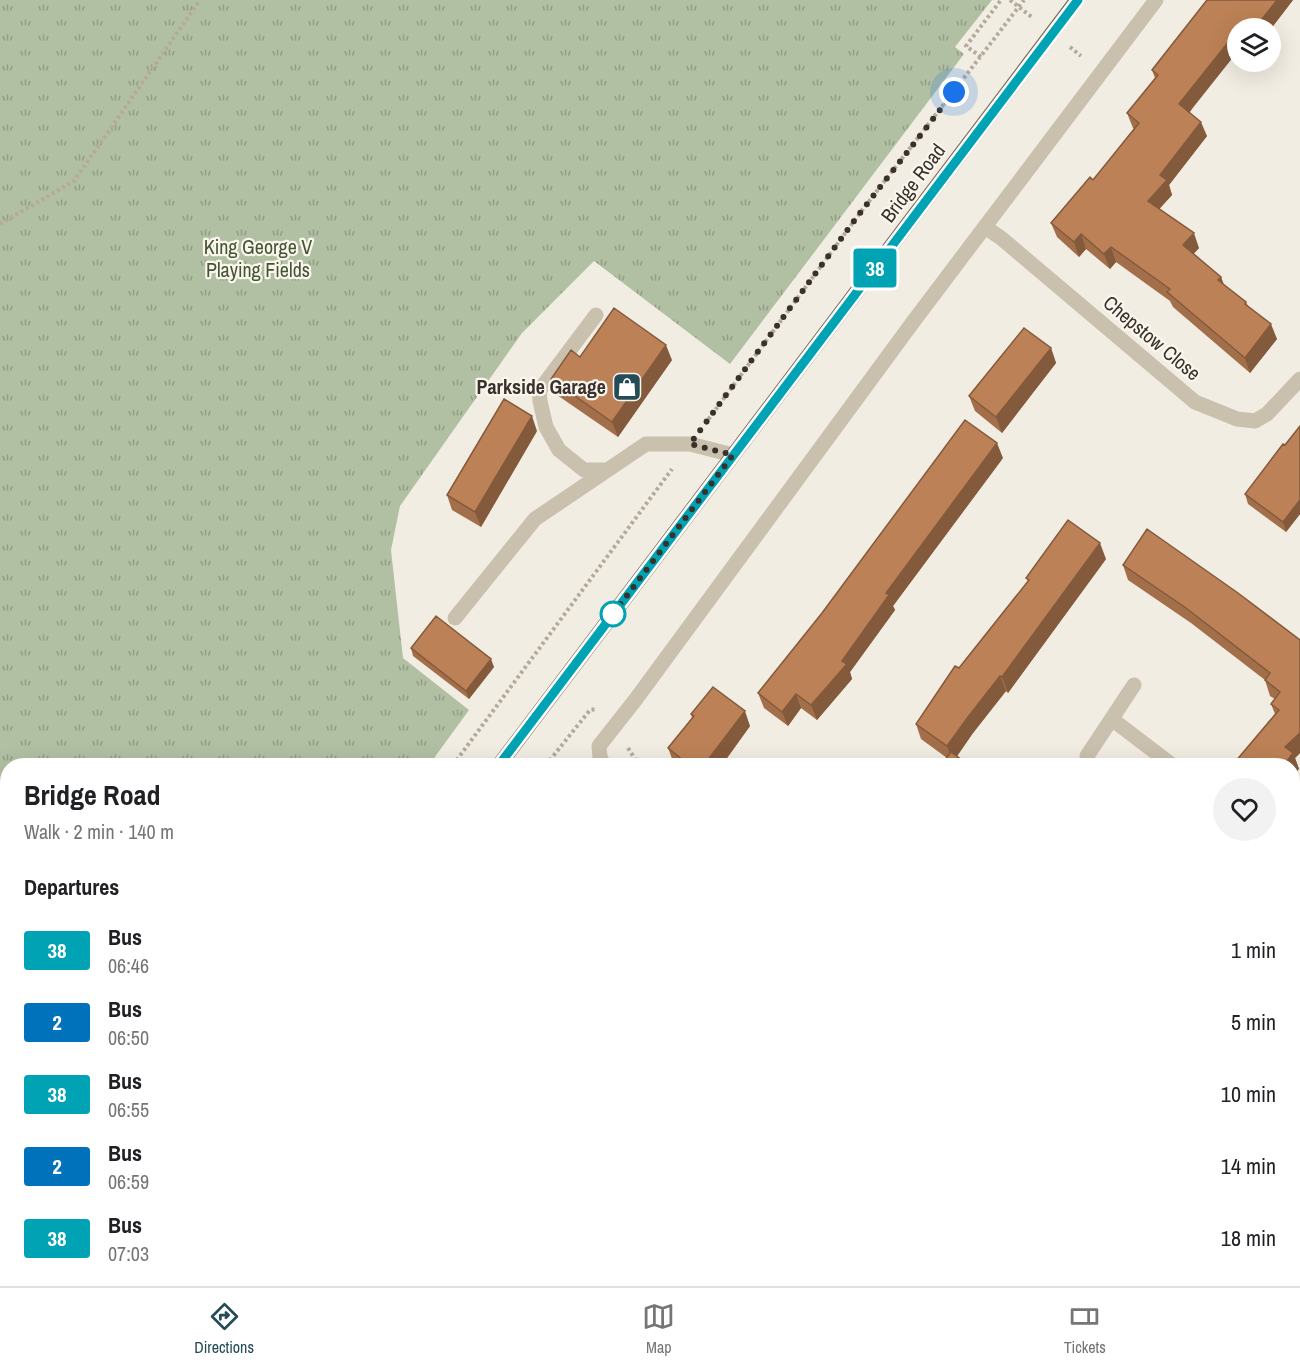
<!DOCTYPE html>
<html lang="en">
<head>
<meta charset="utf-8">
<style>
  :root { --surface:#fff; --page:#f2f2f2; --text:#202124; --muted:#757577; --line:#e0e0e0; --accent:#244b58 }
  body { margin:0; font-family:"Archivo Narrow",sans-serif; background:var(--page); color:var(--text); height:100vh; display:flex; flex-direction:column; font-size:22px; white-space:nowrap }
  * { box-sizing:border-box; margin:0 }
  p { font-size:20px; color:var(--muted) }
  .icon { flex:none; width:33px; height:33px; fill:none; stroke:currentColor; stroke-width:2; stroke-linecap:round; stroke-linejoin:round }
  .map { position:relative; flex:1; overflow:hidden }
  .sheet { position:absolute; left:0px; top:758px; width:1300px; height:530px; display:flex; flex-direction:column; background:var(--surface); border-radius:24px 24px 0 0; box-shadow:0 6px 24px #0002 }
  .sheet>* { flex:none }
  .badge { padding:0 12px; border-radius:4px; font-size:21px; line-height:39px }
  .buttons { position:absolute; left:1227px; top:18px; display:grid; gap:12px }
  .buttons a { display:grid; place-items:center; width:54px; height:54px; border-radius:50%; background:var(--surface); box-shadow:0 6px 24px #0002; font-size:30px }
  .you { position:absolute; width:30px; height:30px; margin:-15px; border:4px solid #fff; border-radius:50%; background:#1a73e8; box-shadow:0 0 0 9px #1a73e833 }
  .map>.badge { position:absolute; translate:-50% -50%; box-shadow:0 0 0 3px #fff }
  h2 { padding:0 24px; font-size:22px; line-height:54px }
  .round { display:grid; place-items:center; flex:none; width:63px; height:63px; border-radius:32px; background:var(--page) }
  .overview { display:flex; align-items:center; justify-content:space-between; height:102px; padding:0 24px }
  h1 { font-size:28px; font-weight:700; line-height:45px }
  ul { padding:0; list-style:none }
  li { display:flex; align-items:center; gap:18px; height:72px; padding:0 24px }
  li div { flex:1 }
  li b { display:block; font-size:22px }
  li em { font-style:normal }
  li .badge { min-width:66px; font-weight:700; text-align:center }
  .dock { display:flex; justify-content:space-around; align-items:center; height:84px; border-top:2px solid var(--line); background:var(--surface); font-size:16px; color:var(--muted) }
  .dock a { display:grid; justify-items:center; gap:3px }
  .dock .selected { color:var(--accent) }
  .map>svg:first-child { display:block }
</style>
</head>
<body>
<div class="map">
<svg width="1300" height="1286" viewBox="0 0 1300 1286">
  <defs>
    <pattern id="park-tufts" width="24" height="20" patternUnits="userSpaceOnUse" patternTransform="scale(1.5)"><rect width="24" height="20" fill="#b1c0a3"/><path d="M3 7l-1-3M5 7V3M7 7l1-3M15 17l-1-3M17 17v-4M19 17l1-3" fill="none" stroke="#919d85"/></pattern>
  </defs>
  <rect width="100%" height="100%" fill="#f2ede2"/>
  <path fill="url(#park-tufts)" d="M 0,0 L 992,0 L 955,47 L 964,54 L 730,364 L 594,261 L 522,333 L 400,506 L 391,550 L 403,658 L 469,710 L 429,765 L 8,765 L 7,1036 L 0,1029 Z"/>
  <g fill="none" stroke-linecap="round" stroke-linejoin="round">
    <path stroke="#b5aa99" stroke-width="4" stroke-dasharray="3 3" stroke-linecap="butt" d="M 1010,0 L 1033,18
      M 1070,47 L 1081,56
      M 981,57 L 966,46 L 1001,0
      M 0,224 L 74,181 L 200,0
      M 705,424 L 860,213 L 1024,0
      M 628,748 L 639,765
      M 453,765 L 672,469
      M 546,765 L 590,710 L 597,709
      M 89,1280 L 98,1286
      M 0,1281 L 8,1273
      M 115,1286 L 121,1280"/>
    <path stroke="#cac0ae" stroke-width="15" d="M 985,227 L 1001,238 L 1195,402 L 1237,419 L 1255,421 L 1267,414 L 1300,379
      M 596,315 L 539,391 L 540,401 L 546,427 L 559,450 L 584,470 L 605,470
      M 455,618 L 535,519 L 646,444 L 690,444 L 733,455
      M 1113,720 L 1172,765
      M 1087,756 L 1134,685
      M 604,765 L 600,757 L 599,746 L 636,699 L 913,322 L 1156,0
      M 1293,879 L 1300,869
      M 636,1280 L 640,1286
      M 992,1286 L 997,1280"/>
    <path stroke="#796d5f" stroke-width="15" d="M 499,765 L 1077,0
      M 52,1286 L 58,1280"/>
  </g>
  <path fill="#a26f4a" d="M 1207,0 L 1293,0 L 1270,30 L 1270,28 L 1238,28 L 1190,112 L 1207,136 L 1169,185 L 1172,195 L 1159,209 L 1199,248 L 1193,254 L 1221,277 L 1224,285 L 1246,302 L 1248,306 L 1277,339 L 1250,373 L 1173,307 L 1170,301 L 1116,262 L 1110,269 L 1086,249 L 1079,257 L 1057,237 L 1051,223 L 1093,180 L 1134,129 L 1133,128 L 1127,113 L 1155,78 L 1152,70 Z
    M 1051,348 L 1056,363 L 1002,433 L 975,411 L 969,396 Z
    M 672,360 L 618,437 L 557,395 L 551,379 Z
    M 1300,426 L 1300,514 L 1286,532 L 1248,504 L 1245,494 Z
    M 537,431 L 481,527 L 452,510 L 447,495 Z
    M 1003,458 L 893,606 L 895,610 L 850,672 L 852,679 L 817,720 L 801,708 L 788,726 L 764,708 L 758,693 Z
    M 1106,559 L 1008,693 L 1006,691 L 973,733 L 957,756 L 947,758 L 921,739 L 916,724 L 1028,581 L 1026,578 Z
    M 1123,565 L 1300,640 L 1300,753 L 1295,758 L 1299,769 L 1293,765 L 1236,765 L 1235,762 L 1275,714 L 1271,704 L 1275,699 L 1270,696 L 1265,680 L 1191,623 L 1128,580 Z
    M 411,648 L 494,667 L 469,699 L 413,656 Z
    M 691,714 L 750,726 L 722,765 L 675,765 L 674,764 L 668,748 L 692,718 Z
    M 0,1082 L 8,1099 L 8,1126 L 0,1129 Z"/>
  <path fill="#845a3c" d="M 1277,0 L 1293,0 L 1270,30 L 1270,28 L 1255,28 Z
    M 1243,22 L 1246,28 L 1239,28 Z
    M 1238,30 L 1238,51 L 1184,119 L 1179,104 Z
    M 1201,122 L 1207,136 L 1169,185 L 1172,195 L 1153,216 L 1148,201 L 1160,175 Z
    M 1194,233 L 1199,248 L 1188,260 L 1183,245 Z
    M 1081,234 L 1086,249 L 1079,257 L 1074,242 Z
    M 1111,247 L 1116,262 L 1110,269 L 1104,254 Z
    M 1221,277 L 1226,291 L 1218,280 Z
    M 1271,324 L 1277,339 L 1250,373 L 1245,358 Z
    M 666,345 L 672,360 L 618,437 L 612,422 Z
    M 1051,348 L 1056,363 L 1002,433 L 996,417 Z
    M 532,416 L 537,431 L 481,527 L 475,512 Z
    M 997,443 L 1003,458 L 893,606 L 895,610 L 850,672 L 852,679 L 817,720 L 811,705 L 886,593 Z
    M 1300,500 L 1300,514 L 1286,532 L 1283,522 Z
    M 1100,543 L 1106,559 L 1008,693 L 1002,677 Z
    M 491,659 L 494,667 L 469,699 L 466,691 Z
    M 1000,676 L 1006,691 L 973,733 L 953,762 L 947,746 L 968,717 Z
    M 796,694 L 801,708 L 788,726 L 782,712 Z
    M 745,711 L 750,726 L 722,765 L 704,765 Z
    M 1300,733 L 1300,753 L 1295,758 L 1299,769 L 1293,776 L 1293,765 L 1284,765 L 1285,747 Z
    M 1300,995 L 1300,1018 L 1293,1028 L 1293,1004 Z
    M 8,1200 L 8,1221 L 1,1226 L 0,1223 L 0,1207 Z
    M 881,1280 L 897,1280 L 892,1286 L 876,1286 Z
    M 1095,1280 L 1111,1280 L 1107,1286 L 1091,1286 Z"/>
  <path fill="#bc8156" stroke="#845a3c" stroke-width="1.5" d="M 1207,0 L 1277,0 L 1255,28 L 1251,28 L 1243,22 L 1238,28 L 1238,30 L 1179,104 L 1201,122 L 1160,175 L 1167,180 L 1148,201 L 1194,233 L 1183,245 L 1221,277 L 1218,280 L 1246,302 L 1245,304 L 1271,324 L 1245,358 L 1167,292 L 1170,289 L 1111,247 L 1104,254 L 1081,234 L 1074,242 L 1051,223 L 1090,177 L 1093,180 L 1139,123 L 1127,113 L 1158,75 L 1152,70 Z
    M 614,308 L 666,345 L 612,422 L 551,379 L 571,350 L 580,357 Z
    M 1024,328 L 1051,348 L 996,417 L 969,396 Z
    M 504,399 L 532,416 L 475,512 L 447,495 Z
    M 965,420 L 997,443 L 886,593 L 889,595 L 842,661 L 847,664 L 811,705 L 796,694 L 782,712 L 758,693 L 822,613 Z
    M 1300,426 L 1300,500 L 1283,522 L 1245,494 L 1283,444 L 1285,445 Z
    M 1068,520 L 1100,543 L 1002,677 L 1000,676 L 968,717 L 947,746 L 916,724 L 955,666 L 959,668 L 1029,580 L 1026,578 Z
    M 1147,529 L 1238,593 L 1300,640 L 1300,733 L 1285,747 L 1293,753 L 1284,765 L 1238,765 L 1235,762 L 1279,710 L 1271,704 L 1280,692 L 1265,680 L 1270,673 L 1186,608 L 1123,565 Z
    M 436,616 L 491,659 L 466,691 L 411,648 Z
    M 713,687 L 745,711 L 704,765 L 689,765 L 668,748 L 694,716 L 691,714 Z
    M 951,752 L 969,765 L 941,765 Z
    M 1293,965 L 1300,970 L 1300,995 L 1293,1004 Z
    M 0,1082 L 8,1099 L 8,1109 L 0,1112 Z
    M 8,1141 L 8,1200 L 0,1207 L 0,1148 Z
    M 219,1280 L 329,1280 L 338,1286 L 214,1286 Z
    M 549,1280 L 557,1286 L 545,1286 Z
    M 823,1280 L 881,1280 L 876,1286 L 818,1286 Z
    M 1045,1280 L 1095,1280 L 1091,1286 L 1040,1286 Z"/>
  <g fill="none" stroke-linecap="round" stroke-linejoin="round">
    <g stroke="#fff" stroke-width="14">
      <path id="line" d="M 499,765 L 1078,0"/>
    </g>
    <use href="#line" stroke="#00a3b4" stroke-width="9"/>
    <path stroke="#39322c" stroke-width="6" stroke-dasharray="0 10.8" d="M 613,614 L 607,622 L 733,455 L 690,444 L 860,213 L 954,92"/>
  </g>
  <defs>
    <g id="shop-square" transform="scale(1.5)"><rect x="-9" y="-9" width="18" height="18" rx="4" fill="#244b58" stroke="#faf6ee"/><path d="M-5-2.5h2.3a2.7 3.5 0 0 1 5.4 0H5L5.5 6h-11ZM-1.5-2.5h3a1.5 2.3 0 0 0-3 0Z" fill="#fff"/></g>
  </defs>
  <g fill-rule="evenodd">
    <use href="#shop-square" x="627" y="387"/>
  </g>
  <circle fill="#fff" stroke="#00a3b4" stroke-width="3" cx="613" cy="614" r="12"/>
  <g text-anchor="middle" stroke-width="4.5" stroke-linejoin="round" paint-order="stroke">
    <g font-size="20" fill="#39322c" stroke="#faf6ee">
      <text transform="translate(913 183) rotate(-53)" y="7">Bridge Road</text>
      <text transform="translate(1152 338) rotate(40)" y="7">Chepstow Close</text>
    </g>
    <g font-size="20" fill="#425532" stroke="#faf6ee">
      <text x="258" y="254">King George V<tspan x="258" dy="23">Playing Fields</tspan></text>
    </g>
    <g font-size="20" font-weight="bold" fill="#39322c" stroke="#faf6ee" text-anchor="end">
      <text x="606" y="394">Parkside Garage</text>
    </g>
  </g>
</svg>
<div class="buttons">
<a><svg class="icon" aria-label="layers" viewBox="0 0 24 24"><path d="M12 4l9 5-9 5-9-5zM3 14l9 5 9-5"/></svg></a>
</div>
<div class="you" style="left:954px;top:92px"></div>
<b class="badge" style="left:875px;top:268px;background:#00a3b4;color:#fff">38</b>
<section class="sheet">
<div class="overview"><div><h1>Bridge Road</h1><p>Walk · 2 min · 140 m</p></div><a class="round"><svg class="icon" aria-label="heart" viewBox="0 0 24 24"><path d="M12 20l-8-8c-3-5 5-10 8-4 3-6 11-1 8 4z"/></svg></a></div>
<h2>Departures</h2>
<ul>
<li><span class="badge" style="background:#00a3b4;color:#fff">38</span><div><b>Bus</b><p>06:46</p></div><em>1 min</em></li>
<li><span class="badge" style="background:#0072bc;color:#fff">2</span><div><b>Bus</b><p>06:50</p></div><em>5 min</em></li>
<li><span class="badge" style="background:#00a3b4;color:#fff">38</span><div><b>Bus</b><p>06:55</p></div><em>10 min</em></li>
<li><span class="badge" style="background:#0072bc;color:#fff">2</span><div><b>Bus</b><p>06:59</p></div><em>14 min</em></li>
<li><span class="badge" style="background:#00a3b4;color:#fff">38</span><div><b>Bus</b><p>07:03</p></div><em>18 min</em></li>
</ul>
</section>
</div>
<nav class="dock">
<a class="selected"><svg class="icon" aria-label="directions" viewBox="0 0 24 24"><path d="M12 3l9 9-9 9-9-9zM9 14v-3h6M13 9l2 2-2 2"/></svg>Directions</a>
<a><svg class="icon" aria-label="map" viewBox="0 0 24 24"><path d="M3 6l6-2 6 2 6-2v14l-6 2-6-2-6 2zM9 4v14M15 6v14"/></svg>Map</a>
<a><svg class="icon" aria-label="tickets" viewBox="0 0 24 24"><path d="M3 7h18v10H3zM15 7v10"/></svg>Tickets</a>
</nav>
</body>
</html>
